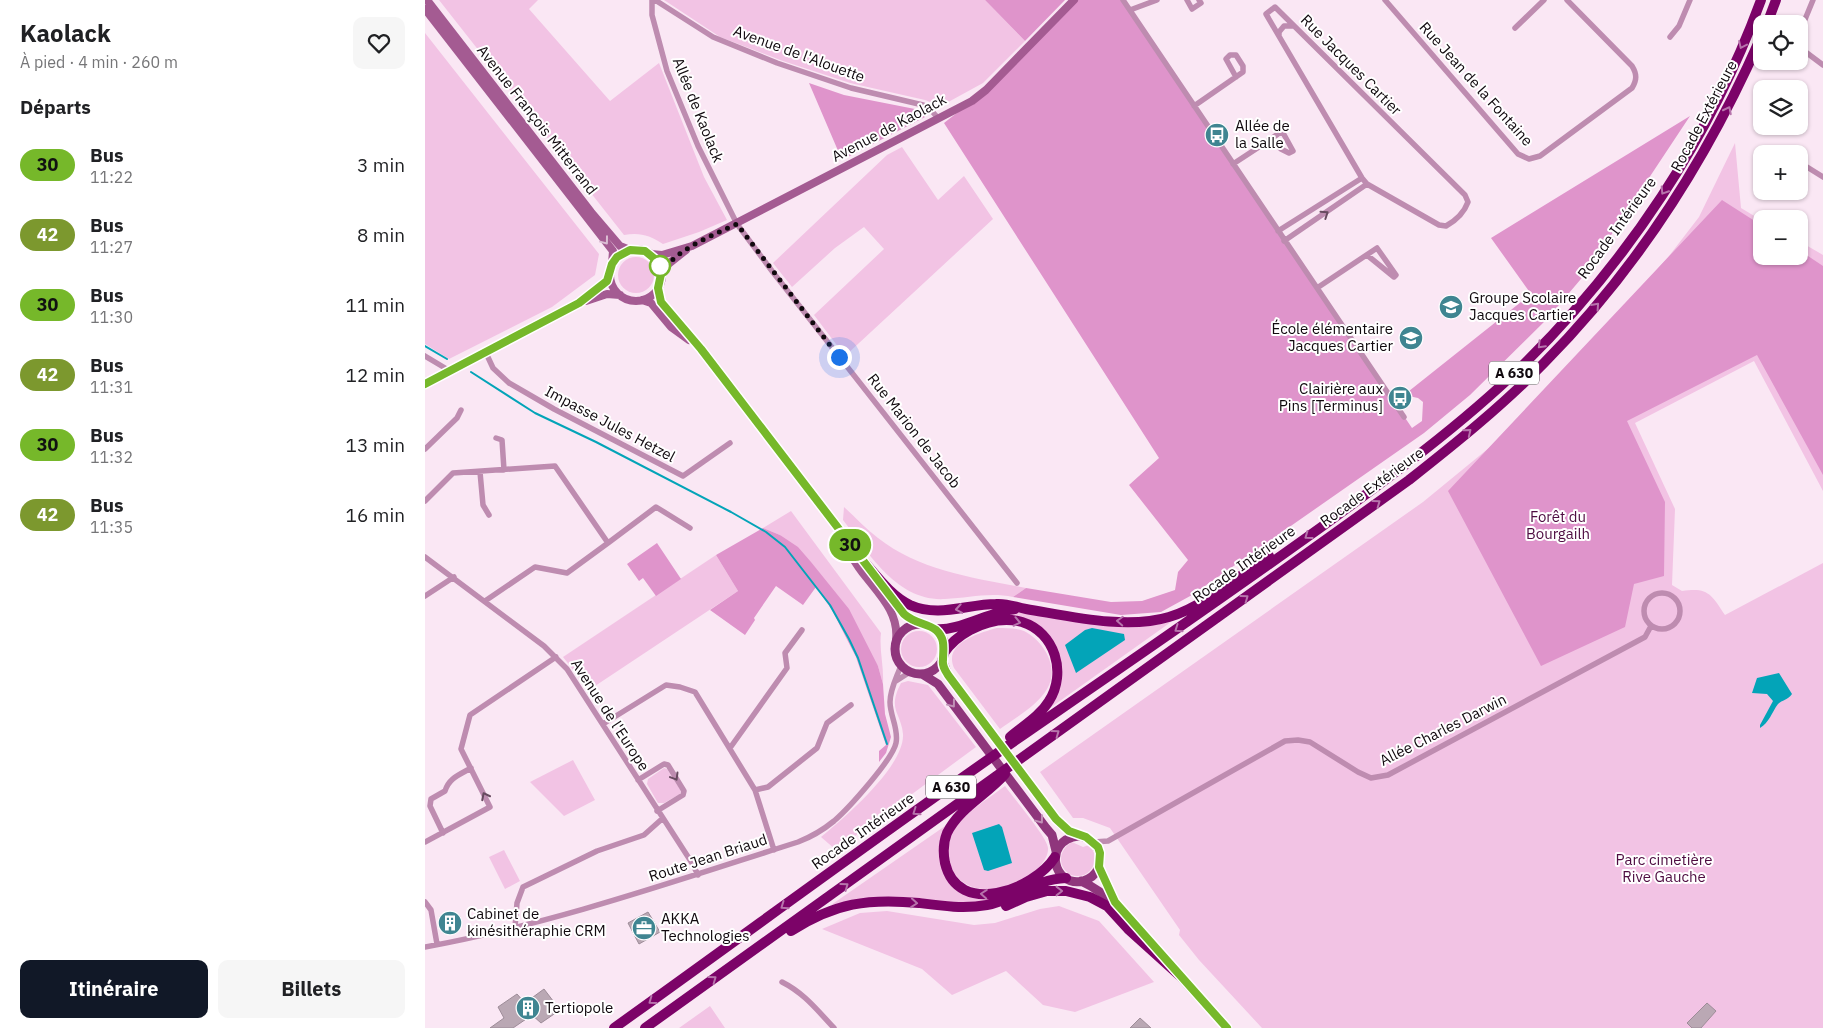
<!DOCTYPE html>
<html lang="fr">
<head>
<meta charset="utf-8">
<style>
  :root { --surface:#fff; --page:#f6f6f6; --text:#202124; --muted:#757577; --accent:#111827 }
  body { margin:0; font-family:"IBM Plex Sans",sans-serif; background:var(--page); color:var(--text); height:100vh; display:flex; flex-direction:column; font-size:19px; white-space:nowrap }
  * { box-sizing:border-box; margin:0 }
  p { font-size:16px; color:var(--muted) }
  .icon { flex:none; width:28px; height:28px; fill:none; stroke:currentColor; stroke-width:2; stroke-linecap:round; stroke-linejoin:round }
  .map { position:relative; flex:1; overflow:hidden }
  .sheet { display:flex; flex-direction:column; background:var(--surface); width:425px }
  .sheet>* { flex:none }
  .badge { padding:0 10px; border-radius:16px; font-size:18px; line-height:32px }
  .controls { position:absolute; left:1328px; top:15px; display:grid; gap:10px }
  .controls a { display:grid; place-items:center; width:55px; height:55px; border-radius:10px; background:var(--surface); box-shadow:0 1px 4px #0004; font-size:25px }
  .you { position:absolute; width:25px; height:25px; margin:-12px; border:4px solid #fff; border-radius:50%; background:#1a73e8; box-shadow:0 0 0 8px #1a73e833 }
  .map>.badge { position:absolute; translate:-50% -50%; box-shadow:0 0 0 2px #fff }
  h2 { padding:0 20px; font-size:19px; line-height:45px }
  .round { display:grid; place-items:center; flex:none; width:52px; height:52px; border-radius:10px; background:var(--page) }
  .headline { display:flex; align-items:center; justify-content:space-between; height:85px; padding:0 20px }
  h1 { font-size:24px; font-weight:800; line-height:38px }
  .action { display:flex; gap:10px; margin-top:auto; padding:10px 20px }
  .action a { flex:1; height:58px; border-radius:10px; background:var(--accent); color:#fff; font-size:20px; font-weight:800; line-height:58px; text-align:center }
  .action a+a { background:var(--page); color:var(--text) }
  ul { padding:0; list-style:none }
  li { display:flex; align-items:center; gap:15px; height:70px; padding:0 20px }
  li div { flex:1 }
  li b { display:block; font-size:19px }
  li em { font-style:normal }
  li .badge { min-width:55px; font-weight:700; text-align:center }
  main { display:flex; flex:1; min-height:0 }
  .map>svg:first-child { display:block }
</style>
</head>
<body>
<main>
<section class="sheet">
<div class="headline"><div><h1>Kaolack</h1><p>À pied · 4 min · 260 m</p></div><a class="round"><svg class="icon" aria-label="heart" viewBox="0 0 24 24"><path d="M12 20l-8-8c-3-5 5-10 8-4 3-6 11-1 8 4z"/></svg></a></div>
<h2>Départs</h2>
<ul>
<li><span class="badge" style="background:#76b82a;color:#111">30</span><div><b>Bus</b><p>11:22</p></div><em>3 min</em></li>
<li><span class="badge" style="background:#7c982e;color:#fff">42</span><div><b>Bus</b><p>11:27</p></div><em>8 min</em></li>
<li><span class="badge" style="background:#76b82a;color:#111">30</span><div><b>Bus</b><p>11:30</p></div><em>11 min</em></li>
<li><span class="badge" style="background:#7c982e;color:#fff">42</span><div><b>Bus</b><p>11:31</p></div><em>12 min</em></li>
<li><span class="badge" style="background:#76b82a;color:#111">30</span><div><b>Bus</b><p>11:32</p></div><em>13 min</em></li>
<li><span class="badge" style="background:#7c982e;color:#fff">42</span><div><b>Bus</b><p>11:35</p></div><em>16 min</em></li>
</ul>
<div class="action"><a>Itinéraire</a><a>Billets</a></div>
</section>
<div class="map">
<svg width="1398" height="1028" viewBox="0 0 1398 1028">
  <rect width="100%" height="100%" fill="#fae7f4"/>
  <path fill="#f2c3e4" d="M 14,0 L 113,0 L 104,9 L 185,101 L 234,63 L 279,177 L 302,220 L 274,232 L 238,244 C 225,235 214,232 199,235 Z
    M 239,0 L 560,0 L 600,41 L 558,83 L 516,106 L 500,100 L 425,83 L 358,61 L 295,37 Z
    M 0,33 L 174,254 L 170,275 L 127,307 L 24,359 L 0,344 Z
    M 1310,143 L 1316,208 L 1336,220 L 1336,256 L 1374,256 L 1374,241 L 1398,255 L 1398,491 L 1329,361 L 1210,423 L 1250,509 L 1247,585 L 1257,591 C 1283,587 1286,594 1300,615 L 1398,563 L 1398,1028 L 837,1028 L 774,960 L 754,935 L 755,930 L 685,828 L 658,818 L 648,818 L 615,772 L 998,502 L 1098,420 L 1244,256 L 1274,217 Z
    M 477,147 L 513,200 L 539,176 L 568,219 L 420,356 L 389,315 L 459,249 L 439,227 L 410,248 L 367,287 L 348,263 L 462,155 Z
    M193 275a18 18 0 1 1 36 0a18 18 0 1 1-36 0Z
    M 419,507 C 430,517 441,529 453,538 C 495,571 550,578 601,588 L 588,597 C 564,592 544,598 520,599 C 472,602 443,552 418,520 Z
    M 366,511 L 456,633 C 454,650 459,666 458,684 L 453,666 L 355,535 L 338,528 Z
    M 291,555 L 313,591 L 164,690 L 138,657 Z
    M 595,613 L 729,625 L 746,622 L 625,708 C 640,683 642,664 626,639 L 571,615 Z
    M 572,628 C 581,628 591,628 599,631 C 619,641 635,668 622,689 C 612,706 590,718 575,729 L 529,668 C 518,643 554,633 572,628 Z
    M476 649a18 18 0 1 1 36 0a18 18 0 1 1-36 0Z
    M 483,681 L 503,685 L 551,747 L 411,850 L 396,837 C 419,818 480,766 478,734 C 476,712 462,710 476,683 Z
    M 148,760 L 170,800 L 139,816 L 105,782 Z
    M 239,768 L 242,769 L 256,791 L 255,794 L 239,803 L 233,803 L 222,784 L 223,779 Z
    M 580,786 C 587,796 623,838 623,848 C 625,877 543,915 525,864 C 521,852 523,838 530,828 C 542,811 563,799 580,786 Z
    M 523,824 L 517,834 L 525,882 L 579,895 L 556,903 L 430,900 L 406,905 Z
    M 647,842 L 658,847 L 664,845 C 678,859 665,881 646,875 C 632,867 633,850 647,842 Z
    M 79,850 L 95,881 L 80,889 L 64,857 Z
    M 634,906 L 674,921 L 729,982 L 650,1012 L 618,1005 L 581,971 L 527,995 L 497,969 L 397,929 L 435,913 L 462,911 L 549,925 L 570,923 L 615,909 Z
    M 285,1006 L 300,1028 L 254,1028 Z"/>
  <path fill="#df94cb" d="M 560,0 L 640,0 L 600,41 Z
    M 649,0 L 698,0 L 987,428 L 997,421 L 998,402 L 993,398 L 979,395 L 1106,294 L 1066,238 L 1265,116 L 1161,273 L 1122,319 L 1045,395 L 999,433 L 767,595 L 736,612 L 696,615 L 588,597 L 601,588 L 686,602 L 717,601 L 750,590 L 753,572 L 763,560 L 704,485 L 734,458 L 519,123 L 547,101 Z
    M 384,83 L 419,95 L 495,110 L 500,117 L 417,160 Z
    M 1297,200 L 1336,225 L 1336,256 L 1374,256 L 1374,250 L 1398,266 L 1398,475 L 1332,355 L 1202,421 L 1240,502 L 1239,576 L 1209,584 L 1200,627 L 1116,666 L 1023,491 Z
    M 338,528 L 355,535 L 373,547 L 386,562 L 424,609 L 453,666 L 458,684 L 460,714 L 466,737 L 461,753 L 454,762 L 454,751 L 461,745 L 431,657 L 407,610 L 391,587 L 378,605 L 351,586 L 329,618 L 330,620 L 320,635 L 285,610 L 313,591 L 291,555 Z
    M 232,543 L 256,579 L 231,596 L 218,578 L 214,581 L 202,564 Z"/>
  <path fill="#03a4b8" d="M 667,628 L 699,634 L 700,640 L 651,673 L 640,645 L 660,630 Z
    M 1354,673 L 1367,694 C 1363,700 1357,700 1353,704 C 1347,712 1344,723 1335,728 L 1335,725 L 1348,701 L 1342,694 L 1327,693 L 1332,678 Z
    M 574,824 L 577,827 L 587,863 L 563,871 L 559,870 L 547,833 Z"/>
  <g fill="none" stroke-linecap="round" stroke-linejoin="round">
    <path stroke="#03a4b8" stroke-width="2" d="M 0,346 L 22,359
      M 46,372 L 110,413 L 171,442 L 306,512 L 341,532 L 360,547 L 405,605 L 424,639 L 433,658 L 462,744"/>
  </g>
  <path fill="#baa8b4" stroke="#9d8c98" d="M 223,912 L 235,932 L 214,944 L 203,923 Z
    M 30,917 L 32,927 L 19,930 L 17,919 Z
    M 119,989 L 135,1010 L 116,1023 L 107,1015 L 88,1028 L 65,1028 L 79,1018 L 73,1007 L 92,994 L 100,1003 Z
    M 1282,1003 L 1291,1011 L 1276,1028 L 1267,1028 L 1262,1023 Z
    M 715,1018 L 726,1028 L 705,1028 Z"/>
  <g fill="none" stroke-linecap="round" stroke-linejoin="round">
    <path stroke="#be8cb0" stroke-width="5.5" d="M 227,0 L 227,15 L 242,71 L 273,146 L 312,224 L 347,271 L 592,583
      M 230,0 L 288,37 L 352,63 L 426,88 L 498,105 L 505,109 L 513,118
      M 698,0 L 979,417
      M 762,0 L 767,9 L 776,3 L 774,0
      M 960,0 L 1093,154 L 1104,159 L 1115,156 L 1207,88 C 1212,80 1212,74 1207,66 L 1142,0
      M 850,7 L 1040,195 L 1043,202 C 1039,213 1030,221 1021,226 L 1014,225 L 942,184 L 937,178 L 841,14 Z
      M 705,10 L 732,0
      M 1090,28 L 1119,0
      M 1374,34 L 1388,0
      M 854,36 L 854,32 L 859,26 L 869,26
      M 1245,37 L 1254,26 L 1265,0
      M 1374,47 L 1398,65
      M 769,106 L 818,72 L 818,66 L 811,55 L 805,55 L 801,59 L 811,77
      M 1374,162 L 1398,177
      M 808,164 L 846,139 L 856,149 L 864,153 L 868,151 L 857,131 L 846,139
      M 853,231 L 937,178
      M 859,241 L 942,184
      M 892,288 L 952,248 L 971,275 L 969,277 L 942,255
      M 61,353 L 68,368 L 84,383 L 129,409 L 258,476 L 305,443
      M 0,356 L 20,368 L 22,373
      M 71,438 L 77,440 L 79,470
      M 0,449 L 32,418 L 36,410
      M 55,472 L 58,505 L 64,515
      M 0,501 L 28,473 L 130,466 L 183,543 L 142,573 L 110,567 L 60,601
      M 183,543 L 231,507 L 265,528
      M 0,557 L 119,646 L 142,669 L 267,863 L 273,875
      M1219 611a18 18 0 1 1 36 0a18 18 0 1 1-36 0Z
      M 0,596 L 29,577
      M 471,681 L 485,672
      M 178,724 L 241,685 L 255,687 L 270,692 L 330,790 L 349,850
      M 305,748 L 362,668 L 360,653 L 377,630
      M 213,780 L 239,764 L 243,765 L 259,791 L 258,795 L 232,811
      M 330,790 L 343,787 L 392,748 L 402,723 L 426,705
      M 18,833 L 5,806 L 6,799 L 20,791 C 24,778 34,775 46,768
      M 0,842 L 65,807 L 36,749 L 45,715 L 131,657
      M 669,842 L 683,841 L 860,741 L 873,740 L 885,742 L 933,772 L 946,778 L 963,775 L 1220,637 L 1226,626
      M 0,902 L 6,910 L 12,944
      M 90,927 L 92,903 L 98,887 L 172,851 L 219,835 L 238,818
      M 0,947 C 127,924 250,881 373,842 C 386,837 398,830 409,821 C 423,809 468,759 471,743 C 474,729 465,716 465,702 C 465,689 472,677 476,665
      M 357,982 C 379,993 392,1010 409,1028"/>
    <path stroke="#a45b92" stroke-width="8" d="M 2,0 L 166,212 L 195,246 L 205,250
      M 0,9 L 188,251 L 187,264
      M185 275a26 26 0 1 1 52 0a26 26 0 1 1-52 0Z
      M 226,254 L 237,255 L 267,246 L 547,101 L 561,90 L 649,0
      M 236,274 L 242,265 L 261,250
      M 233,288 L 236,302 L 276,349 L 435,558
      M 217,300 L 226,303 L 246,327 L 264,340
      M 161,301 L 182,294 L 195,295
      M 0,384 L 154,303 L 178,285 L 185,276
      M 419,544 C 426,555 432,567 441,577 C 456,596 474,614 471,640
      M 460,591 L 479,614 L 494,624"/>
    <path stroke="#8f367c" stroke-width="9" d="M470 649a25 25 0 1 1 50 0a25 25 0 1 1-50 0Z
      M 517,659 L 523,675 L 631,819 C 637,826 644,832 653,835 C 661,838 667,839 672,847 C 676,853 676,862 673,869 C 670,875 665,879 658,881 C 628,888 617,841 653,836
      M 497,674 L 513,684 L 621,828 L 627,835 L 631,851
      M 674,867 L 690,902
      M 656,881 C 690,897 708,923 733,951
      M 749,970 L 802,1028"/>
    <path stroke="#7c0368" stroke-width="10" d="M 1342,24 L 1351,0
      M 433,555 C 449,572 464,595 485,605 C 514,618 542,604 571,604 C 582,603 590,607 601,609 C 644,616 701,630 744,617 C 778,607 814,576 844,556
      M 510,629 C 532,632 564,612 590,609
      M 519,653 C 526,642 534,636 545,630 C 560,622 579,617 597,622 C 630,632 642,673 624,701 C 615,716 598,726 585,737
      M 580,774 C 563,794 534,808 522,833 C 518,843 518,853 520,863 C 533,918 609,890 630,857
      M 581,906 L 601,897 L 622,891 L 641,891 L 665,897 L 682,906 L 703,929 L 754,975
      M 366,931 C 410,903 443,898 494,903 C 517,906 539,909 562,905 C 591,900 609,879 641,878
      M 189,1028 C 336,923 481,815 630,713 C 719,652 807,591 895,528 C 965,477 1035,426 1097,366 C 1201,264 1286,137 1336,0
      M 220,1028 L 984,480 C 1031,443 1077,406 1119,363 C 1212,269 1283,158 1336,37"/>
  </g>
  <defs><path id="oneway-chevron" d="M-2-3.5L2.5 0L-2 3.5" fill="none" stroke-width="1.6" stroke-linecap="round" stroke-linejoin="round" transform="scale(1.25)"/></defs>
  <g stroke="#b774ac">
    <use href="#oneway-chevron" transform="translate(1317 45) rotate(115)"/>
    <use href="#oneway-chevron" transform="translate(1303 110) rotate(-63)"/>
    <use href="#oneway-chevron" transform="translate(1239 191) rotate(123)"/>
    <use href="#oneway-chevron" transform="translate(1171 306) rotate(-48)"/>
    <use href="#oneway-chevron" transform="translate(1116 345) rotate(134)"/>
    <use href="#oneway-chevron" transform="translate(1043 432) rotate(-39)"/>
    <use href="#oneway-chevron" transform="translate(952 503) rotate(-36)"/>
    <use href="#oneway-chevron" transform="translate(883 536) rotate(144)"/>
    <use href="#oneway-chevron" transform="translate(820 598) rotate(-36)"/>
    <use href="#oneway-chevron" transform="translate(534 609) rotate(170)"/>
    <use href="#oneway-chevron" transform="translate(695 621) rotate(-177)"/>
    <use href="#oneway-chevron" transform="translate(592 622) rotate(12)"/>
    <use href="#oneway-chevron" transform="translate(753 629) rotate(145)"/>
    <use href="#oneway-chevron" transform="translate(631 733) rotate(-36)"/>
    <use href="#oneway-chevron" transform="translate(491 812) rotate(145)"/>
    <use href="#oneway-chevron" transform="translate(420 886) rotate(-36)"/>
    <use href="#oneway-chevron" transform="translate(634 891)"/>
    <use href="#oneway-chevron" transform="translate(559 894) rotate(-176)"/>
    <use href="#oneway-chevron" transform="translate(489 903) rotate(5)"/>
    <use href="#oneway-chevron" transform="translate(359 906) rotate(145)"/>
    <use href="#oneway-chevron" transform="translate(288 979) rotate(-36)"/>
    <use href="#oneway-chevron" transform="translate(227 1001) rotate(144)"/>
  </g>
  <g stroke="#674a5f">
    <use href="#oneway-chevron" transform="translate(900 214) rotate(-34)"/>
    <use href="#oneway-chevron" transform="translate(250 777) rotate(59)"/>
    <use href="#oneway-chevron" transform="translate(60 796) rotate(-117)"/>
  </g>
  <use stroke="#dbbdd3" href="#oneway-chevron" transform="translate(180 241) rotate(53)"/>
  <g stroke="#c190b7">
    <use href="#oneway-chevron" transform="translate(527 704) rotate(53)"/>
    <use href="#oneway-chevron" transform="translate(615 820) rotate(53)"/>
  </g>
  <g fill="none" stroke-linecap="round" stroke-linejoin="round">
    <g stroke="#fff" stroke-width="11">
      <path id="line" d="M 0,384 L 154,303 L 182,281 L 187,264 L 192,257 L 205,250 L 220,251 L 231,260 L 235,266 L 236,274 L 233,288 L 236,302 L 276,349 L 479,614 C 490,624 502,623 511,630 C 521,639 518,649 518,660 C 517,666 520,670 523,675 L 631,819 L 644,831 L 661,837 L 673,847 L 675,853 L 674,867 L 690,902 L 802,1028"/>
    </g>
    <use href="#line" stroke="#76b82a" stroke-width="8"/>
    <path stroke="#10090e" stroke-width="5" stroke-dasharray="0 9" d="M 235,266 L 236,274 C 249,250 288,235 312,224 L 414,357"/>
  </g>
  <defs>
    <g id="bus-disc" transform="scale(1.25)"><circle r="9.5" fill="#3f8591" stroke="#fff"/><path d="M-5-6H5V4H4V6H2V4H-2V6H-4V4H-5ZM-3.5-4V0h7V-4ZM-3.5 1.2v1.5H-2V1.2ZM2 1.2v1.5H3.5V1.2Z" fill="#fff"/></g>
    <g id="school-disc" transform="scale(1.25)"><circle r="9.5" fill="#3f8591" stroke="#fff"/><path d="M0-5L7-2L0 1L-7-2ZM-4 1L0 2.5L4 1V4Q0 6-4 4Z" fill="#fff"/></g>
    <g id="building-disc" transform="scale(1.25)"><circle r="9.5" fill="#3f8591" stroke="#fff"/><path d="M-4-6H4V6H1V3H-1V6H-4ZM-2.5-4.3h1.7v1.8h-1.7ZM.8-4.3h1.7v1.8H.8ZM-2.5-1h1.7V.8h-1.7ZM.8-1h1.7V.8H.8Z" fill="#fff"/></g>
    <g id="office-disc" transform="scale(1.25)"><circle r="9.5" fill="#3f8591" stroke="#fff"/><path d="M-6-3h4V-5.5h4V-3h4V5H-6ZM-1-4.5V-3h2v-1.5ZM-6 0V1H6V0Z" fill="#fff"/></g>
  </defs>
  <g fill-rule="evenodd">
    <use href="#bus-disc" x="792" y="135"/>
    <use href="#school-disc" x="1026" y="307"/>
    <use href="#school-disc" x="986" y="338"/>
    <use href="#bus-disc" x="975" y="398"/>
    <use href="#building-disc" x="25" y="923"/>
    <use href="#office-disc" x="219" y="928"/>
    <use href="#building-disc" x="103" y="1008"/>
  </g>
  <circle fill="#fff" stroke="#76b82a" stroke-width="2.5" cx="235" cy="266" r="10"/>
  <g text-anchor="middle" stroke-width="4" stroke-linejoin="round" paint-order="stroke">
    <g fill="#fff" stroke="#585356" stroke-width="1">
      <rect x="1064" y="361.5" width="50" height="23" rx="4"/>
      <rect x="501" y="775.5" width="50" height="23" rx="4"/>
    </g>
    <g font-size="14" font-weight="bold" fill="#10090e">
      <text x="1089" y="378">A 630</text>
      <text x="526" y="792">A 630</text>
    </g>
    <g font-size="15" fill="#10090e" stroke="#fff">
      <text transform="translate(374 54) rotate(20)" y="5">Avenue de l'Alouette</text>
      <text transform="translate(926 65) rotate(45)" y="5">Rue Jacques Cartier</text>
      <text transform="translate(1051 84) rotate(48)" y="5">Rue Jean de la Fontaine</text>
      <text transform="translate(273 110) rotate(68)" y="5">Allée de Kaolack</text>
      <text transform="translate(1279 116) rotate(-62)" y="5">Rocade Extérieure</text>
      <text transform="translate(112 120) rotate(52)" y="5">Avenue François Mitterrand</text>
      <text transform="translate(464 128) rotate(-28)" y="5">Avenue de Kaolack</text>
      <text transform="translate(1192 228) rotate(-54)" y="5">Rocade Intérieure</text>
      <text transform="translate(185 424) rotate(28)" y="5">Impasse Jules Hetzel</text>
      <text transform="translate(489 431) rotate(52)" y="5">Rue Marion de Jacob</text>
      <text transform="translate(947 487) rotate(-36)" y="5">Rocade Extérieure</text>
      <text transform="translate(819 564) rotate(-35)" y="5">Rocade Intérieure</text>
      <text transform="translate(185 715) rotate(57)" y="5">Avenue de l'Europe</text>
      <text transform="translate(1018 730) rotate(-27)" y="5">Allée Charles Darwin</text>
      <text transform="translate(438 831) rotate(-35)" y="5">Rocade Intérieure</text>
      <text transform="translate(283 858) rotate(-18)" y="5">Route Jean Briaud</text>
    </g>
    <g font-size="15" fill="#10090e" stroke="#fff" text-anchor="start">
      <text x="810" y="131">Allée de<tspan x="810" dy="17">la Salle</tspan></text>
      <text x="1044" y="303">Groupe Scolaire<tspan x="1044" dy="17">Jacques Cartier</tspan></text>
      <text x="968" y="334" text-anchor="end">École élémentaire<tspan x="968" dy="17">Jacques Cartier</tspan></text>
      <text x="958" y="394" text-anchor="end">Clairière aux<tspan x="958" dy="17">Pins [Terminus]</tspan></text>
      <text x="42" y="919">Cabinet de<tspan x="42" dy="17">kinésithéraphie CRM</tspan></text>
      <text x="236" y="924">AKKA<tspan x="236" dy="17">Technologies</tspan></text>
      <text x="120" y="1013">Tertiopole</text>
    </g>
    <g font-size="15" fill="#4f0d42" stroke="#fff">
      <text x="1133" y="522">Forêt du<tspan x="1133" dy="17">Bourgailh</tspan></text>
      <text x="1239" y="865">Parc cimetière<tspan x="1239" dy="17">Rive Gauche</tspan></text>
    </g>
  </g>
</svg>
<div class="controls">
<a><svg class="icon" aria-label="locate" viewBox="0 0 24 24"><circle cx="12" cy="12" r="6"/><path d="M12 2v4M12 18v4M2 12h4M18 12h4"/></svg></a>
<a><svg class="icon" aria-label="layers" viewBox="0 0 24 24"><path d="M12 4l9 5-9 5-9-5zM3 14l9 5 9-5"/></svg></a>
<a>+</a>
<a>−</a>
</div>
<div class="you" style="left:414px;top:357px"></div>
<b class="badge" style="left:425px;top:545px;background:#76b82a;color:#111">30</b>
</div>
</main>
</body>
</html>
